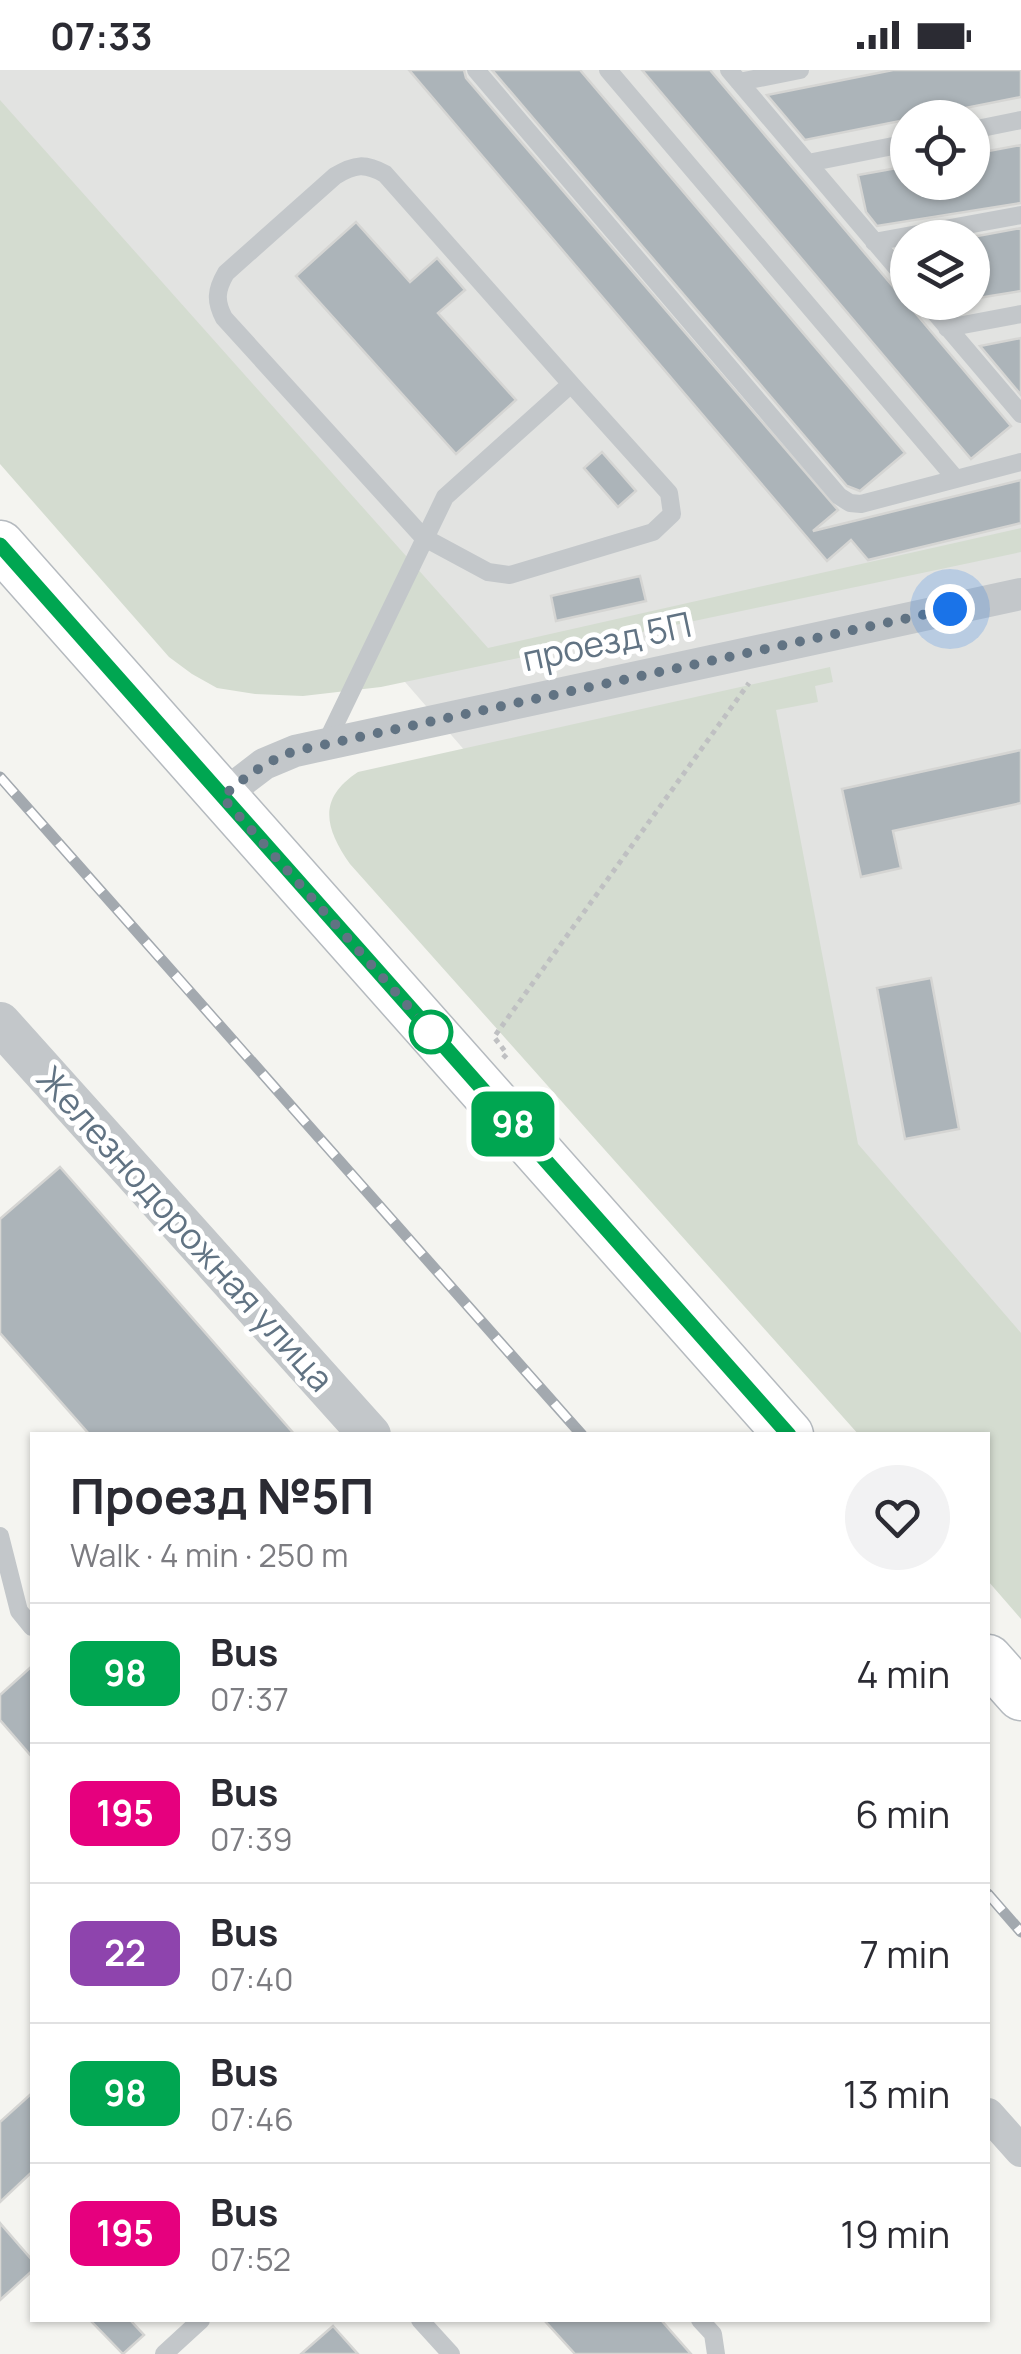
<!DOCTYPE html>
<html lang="en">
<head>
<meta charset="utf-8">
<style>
  :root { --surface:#fff; --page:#f2f2f3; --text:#2b2b33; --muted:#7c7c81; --line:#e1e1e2 }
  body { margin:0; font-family:Manrope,sans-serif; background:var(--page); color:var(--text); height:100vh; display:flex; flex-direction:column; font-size:38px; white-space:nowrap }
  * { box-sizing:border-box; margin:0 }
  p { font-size:32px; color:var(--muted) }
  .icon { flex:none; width:55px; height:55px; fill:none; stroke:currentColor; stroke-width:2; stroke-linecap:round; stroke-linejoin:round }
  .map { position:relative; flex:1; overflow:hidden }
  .panel { position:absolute; left:30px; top:1362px; width:960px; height:890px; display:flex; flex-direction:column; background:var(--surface); border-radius:0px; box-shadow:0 2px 8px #0004 }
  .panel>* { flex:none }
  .badge { padding:0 20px; border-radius:15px; font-size:35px; line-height:65px }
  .controls { position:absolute; left:890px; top:30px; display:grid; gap:20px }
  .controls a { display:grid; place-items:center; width:100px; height:100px; border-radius:50%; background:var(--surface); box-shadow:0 2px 8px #0004; font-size:50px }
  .you { position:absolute; width:50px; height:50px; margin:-25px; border:8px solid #fff; border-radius:50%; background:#1a73e8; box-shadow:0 0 0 15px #1a73e833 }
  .map>.badge { position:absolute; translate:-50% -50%; box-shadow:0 0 0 5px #fff }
  .round { display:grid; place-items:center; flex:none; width:105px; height:105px; border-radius:52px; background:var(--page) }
  .head { display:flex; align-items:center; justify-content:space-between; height:170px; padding:0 40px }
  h1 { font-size:48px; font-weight:700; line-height:75px }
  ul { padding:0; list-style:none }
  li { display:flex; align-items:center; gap:30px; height:140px; padding:0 40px; border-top:2px solid var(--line) }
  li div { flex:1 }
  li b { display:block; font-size:38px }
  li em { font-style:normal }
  li .badge { min-width:110px; font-weight:700; text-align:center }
  .status { display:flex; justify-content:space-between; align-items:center; height:70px; padding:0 50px; background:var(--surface); direction:ltr }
  .status svg { height:28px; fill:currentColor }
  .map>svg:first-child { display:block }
</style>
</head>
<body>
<div class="status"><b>07:33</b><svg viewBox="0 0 49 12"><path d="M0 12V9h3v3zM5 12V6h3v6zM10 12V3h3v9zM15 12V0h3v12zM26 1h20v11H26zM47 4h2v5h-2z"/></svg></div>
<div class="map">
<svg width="1021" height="2284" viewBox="0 0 1021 2284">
  <rect width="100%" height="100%" fill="#f4f4f0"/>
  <path fill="#e2e3e1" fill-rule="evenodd" d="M 0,0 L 1021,0 L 1021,1327 L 831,1101 L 0,147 ZM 908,48 L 972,48 L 972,112 L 908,112 ZM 908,168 L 972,168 L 972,232 L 908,232 Z"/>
  <path fill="#d4dcd0" d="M 0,30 L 488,578 L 1021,458 L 1021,482 L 381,617 L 303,626 L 255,624 L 217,618 L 192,604 L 169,587 L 0,394 Z
    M 830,597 L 833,612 L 815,616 L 818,632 L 776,640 L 858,1074 L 1021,1263 L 1021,1549 L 988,1511 L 988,1365 L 859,1365 L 350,794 C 325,758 317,729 358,702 Z"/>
  <path fill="#acb4b9" stroke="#d5d5d3" stroke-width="2.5" d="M 409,0 L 464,0 L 466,8 L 838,440 L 813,461 L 1021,410 L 1021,453 L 868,490 L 851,470 L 827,491 Z
    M 492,0 L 580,0 L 905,383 L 860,421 L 847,416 Z
    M 642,0 L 710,0 L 1011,356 L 971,389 Z
    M 893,0 L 1021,0 L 1021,27 L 805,70 L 767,25 Z
    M 1021,75 L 1021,133 L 877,156 L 866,142 L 858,105 L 908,96 L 908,112 L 972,112 L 972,84 Z
    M 356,152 L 410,212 L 437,188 L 465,220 L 438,243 L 516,330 L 456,384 L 296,206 Z
    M 1021,158 L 1021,221 L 972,229 L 972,167 Z
    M 1021,268 L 1021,325 L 980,276 Z
    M 602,382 L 636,421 L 618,437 L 584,398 Z
    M 640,506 L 646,531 L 556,551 L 551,526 Z
    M 1021,680 L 1021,733 L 893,761 L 901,798 L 861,807 L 842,719 Z
    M 931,908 L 959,1059 L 905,1069 L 877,918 Z
    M 60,1097 L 295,1365 L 90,1365 L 0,1263 L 0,1149 Z
    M 32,1596 L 32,1687 L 0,1650 L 0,1625 Z
    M 32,2023 L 32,2102 L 0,2132 L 0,2052 Z
    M 0,2153 L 32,2190 L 32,2201 L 0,2230 Z
    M 90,2250 L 130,2250 L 144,2265 L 123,2284 Z
    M 544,2250 L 661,2250 L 691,2284 L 575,2284 Z
    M 333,2256 L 358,2284 L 301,2284 Z"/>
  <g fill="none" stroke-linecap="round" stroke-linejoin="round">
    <g stroke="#b5babf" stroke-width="51">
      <path id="secondary" d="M 0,475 L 789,1365
        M 988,1589 L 1021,1626"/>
    </g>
    <path stroke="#bfc0c2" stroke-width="5" stroke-dasharray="5 5" stroke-linecap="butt" d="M 503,988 L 507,984 L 494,967 L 749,613"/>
    <path stroke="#c3c7ca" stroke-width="18" d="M 476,0 L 839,426 L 850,433 L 861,434 L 1021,392
      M 608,0 L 956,409
      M 729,0 L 908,211
      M 739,12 L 800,0
      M 972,60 L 1021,50
      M 808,93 L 908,73
      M 874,172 L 1021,145
      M 926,232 L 1021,344
      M 947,258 L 1021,244
      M 326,673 L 445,427 L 571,314 L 385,104 C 365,93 355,94 335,106 L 226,203 C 216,220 215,231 224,248 L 423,467 L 488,502 L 510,505 L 653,462 L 672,444 L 669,423 L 571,314
      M 0,1466 L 19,1541 L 32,1557
      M 420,2250 L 451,2284
      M 700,2250 L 713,2264 L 716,2284
      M 164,2284 L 201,2250"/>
    <path stroke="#c3c7ca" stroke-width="32" d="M 221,727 L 264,694 L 295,681 L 1021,524
      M 988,2044 L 1021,2081"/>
    <path stroke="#c3c7ca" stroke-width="42" d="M 0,953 L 370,1365"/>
    <use href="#secondary" stroke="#fff" stroke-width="48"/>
    <g stroke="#a3a9af" stroke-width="11">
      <path id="rail" d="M 0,707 L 582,1365
        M 988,1824 L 1021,1862"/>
    </g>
    <use href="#rail" stroke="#fff" stroke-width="8" stroke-dasharray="22" stroke-linecap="butt"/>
  </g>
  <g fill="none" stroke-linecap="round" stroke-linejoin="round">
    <g stroke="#fff" stroke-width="22">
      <path id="line" d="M 0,475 L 789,1365"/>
    </g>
    <use href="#line" stroke="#00a651" stroke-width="15"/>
    <path stroke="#617383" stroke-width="10" stroke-dasharray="0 18" d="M 431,962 L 222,727 C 245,707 266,691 295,681 L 950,539"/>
  </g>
  <circle fill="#fff" stroke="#00a651" stroke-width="5" cx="431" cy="962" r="20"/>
  <g text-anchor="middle" stroke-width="10" stroke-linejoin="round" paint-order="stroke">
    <g font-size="35" fill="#617383" stroke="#fff">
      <text transform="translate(607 572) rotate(-12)" y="12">проезд 5П</text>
      <text transform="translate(185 1159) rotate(48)" y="12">Железнодорожная улица</text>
    </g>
  </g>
</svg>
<div class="controls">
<a><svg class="icon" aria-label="locate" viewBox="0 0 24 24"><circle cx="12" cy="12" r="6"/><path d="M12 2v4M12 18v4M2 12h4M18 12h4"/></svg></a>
<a><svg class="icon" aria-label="layers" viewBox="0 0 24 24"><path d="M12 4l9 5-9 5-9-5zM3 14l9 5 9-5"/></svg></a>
</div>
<div class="you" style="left:950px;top:539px"></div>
<b class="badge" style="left:513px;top:1054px;background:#00a651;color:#fff">98</b>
<section class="panel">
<div class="head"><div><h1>Проезд №5П</h1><p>Walk · 4 min · 250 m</p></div><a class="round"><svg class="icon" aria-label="heart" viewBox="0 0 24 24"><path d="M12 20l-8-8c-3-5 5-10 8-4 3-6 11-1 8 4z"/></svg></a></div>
<ul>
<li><span class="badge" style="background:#00a651;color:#fff">98</span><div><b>Bus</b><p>07:37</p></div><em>4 min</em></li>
<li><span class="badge" style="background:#e6007e;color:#fff">195</span><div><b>Bus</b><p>07:39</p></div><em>6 min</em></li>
<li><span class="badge" style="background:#8e44ad;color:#fff">22</span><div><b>Bus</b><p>07:40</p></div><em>7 min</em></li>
<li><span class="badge" style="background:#00a651;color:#fff">98</span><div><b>Bus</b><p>07:46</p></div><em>13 min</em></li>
<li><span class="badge" style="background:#e6007e;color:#fff">195</span><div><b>Bus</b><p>07:52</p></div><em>19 min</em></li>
</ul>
</section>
</div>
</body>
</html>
